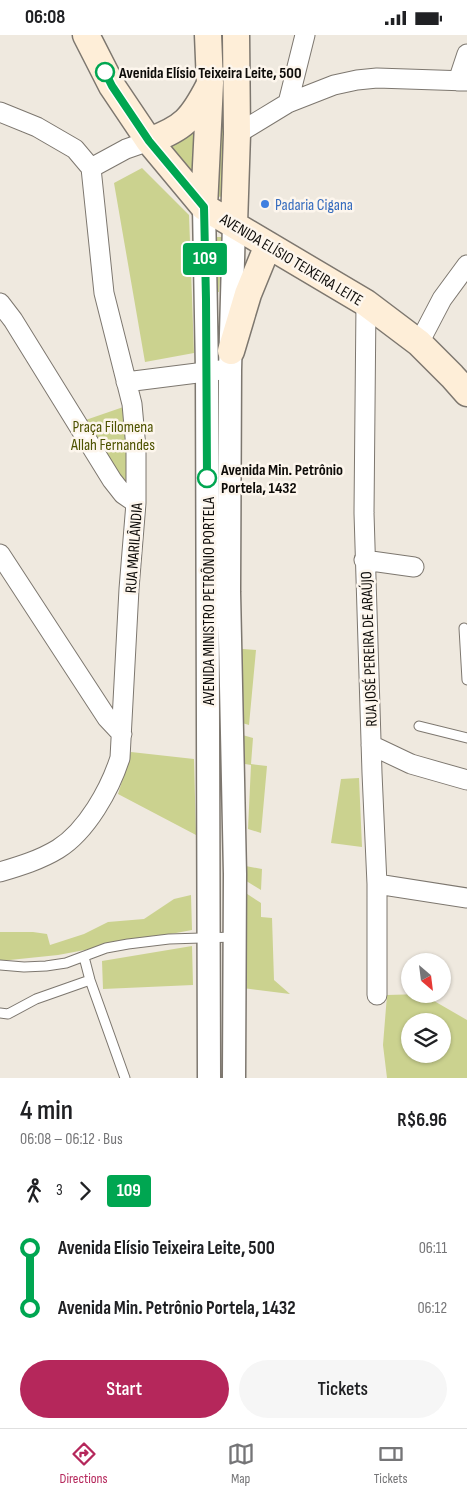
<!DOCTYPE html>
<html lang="en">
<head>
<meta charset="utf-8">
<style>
  :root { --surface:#fff; --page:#f6f6f6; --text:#202124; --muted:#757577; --line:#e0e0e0; --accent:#b5275b }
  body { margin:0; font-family:"Sofia Sans Condensed",sans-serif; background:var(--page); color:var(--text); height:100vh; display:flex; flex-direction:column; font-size:19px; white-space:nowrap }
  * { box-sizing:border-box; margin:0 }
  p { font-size:16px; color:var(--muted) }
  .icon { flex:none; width:28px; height:28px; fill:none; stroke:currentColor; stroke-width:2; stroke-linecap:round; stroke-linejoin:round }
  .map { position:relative; height:1043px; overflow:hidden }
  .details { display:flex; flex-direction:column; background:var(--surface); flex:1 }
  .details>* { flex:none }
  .badge { padding:0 10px; border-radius:4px; font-size:18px; line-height:32px }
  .needle { width:32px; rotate:152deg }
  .controls { position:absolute; left:401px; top:918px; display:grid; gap:10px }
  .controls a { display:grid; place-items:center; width:50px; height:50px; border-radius:50%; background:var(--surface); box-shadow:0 1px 4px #0004; font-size:25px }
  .map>.badge { position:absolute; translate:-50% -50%; box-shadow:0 0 0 2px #fff }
  .legs { display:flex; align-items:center; gap:8px; height:55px; padding:0 20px; font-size:16px }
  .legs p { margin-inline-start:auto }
  .headline { display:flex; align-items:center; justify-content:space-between; height:85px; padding:0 20px }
  h1 { font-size:28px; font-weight:600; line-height:38px }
  .primary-button { display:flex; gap:10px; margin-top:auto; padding:10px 20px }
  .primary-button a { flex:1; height:58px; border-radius:30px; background:var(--accent); color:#fff; font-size:20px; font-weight:600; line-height:58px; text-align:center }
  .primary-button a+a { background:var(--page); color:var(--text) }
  ul { padding:0 20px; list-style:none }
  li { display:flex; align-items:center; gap:18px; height:60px; font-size:19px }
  li i { display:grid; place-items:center; width:8px; height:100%; margin:0 6px; background:currentColor }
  li i::after { content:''; width:12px; height:12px; margin:-6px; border:4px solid; border-radius:50%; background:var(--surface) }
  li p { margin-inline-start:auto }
  li:first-child i { background:linear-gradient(#0000 50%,currentColor 0) }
  li:last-child i { background:linear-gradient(currentColor 50%,#0000 0) }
  .status { display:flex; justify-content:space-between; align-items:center; height:35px; padding:0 25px; background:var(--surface); direction:ltr }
  .status svg { height:14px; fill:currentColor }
  .menu { display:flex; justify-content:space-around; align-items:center; height:70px; border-top:1px solid var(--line); background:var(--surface); font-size:14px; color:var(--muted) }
  .menu a { display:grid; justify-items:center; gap:2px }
  .menu .selected { color:var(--accent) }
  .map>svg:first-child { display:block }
</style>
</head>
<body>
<div class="status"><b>06:08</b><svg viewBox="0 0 49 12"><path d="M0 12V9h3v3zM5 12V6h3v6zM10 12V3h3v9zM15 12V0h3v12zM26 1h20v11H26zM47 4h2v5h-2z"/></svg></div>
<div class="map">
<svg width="467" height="1043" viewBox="0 0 467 1043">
  <rect width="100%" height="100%" fill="#efe9df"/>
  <path fill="#cbd28f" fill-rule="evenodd" d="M 210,48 L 204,172 L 161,120 Z
    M 224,63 L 226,161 L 217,162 L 215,129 Z
    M 142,133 L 189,180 L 194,318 L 145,327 L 114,148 Z
    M 215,202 L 223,202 L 219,257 L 214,257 Z
    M 132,369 L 136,468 L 77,388 Z
    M 230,613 L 256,615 L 249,690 L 232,685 Z
    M 232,697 L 253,703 L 251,729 L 267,731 L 261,798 L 248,794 L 251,730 L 233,727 Z
    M 131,717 L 194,724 L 196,800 L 118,759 Z
    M 359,743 L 362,812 L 331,808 L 341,744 Z
    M 235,829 L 262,834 L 261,855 L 235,839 Z
    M 235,851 L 261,868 L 261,882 L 272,883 L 274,945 L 290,959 L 235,952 Z
    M 191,860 L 192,895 L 58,920 L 0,926 L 0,897 L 33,897 L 47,899 L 50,910 L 84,899 L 108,887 L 144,884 L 174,864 Z
    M 192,911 L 193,950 L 103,954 L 102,926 Z
    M 422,959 L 467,985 L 467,1043 L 387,1043 L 383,1010 L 387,960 ZM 410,986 L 442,986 L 442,1019 L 410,1019 Z"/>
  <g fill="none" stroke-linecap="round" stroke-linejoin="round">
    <g stroke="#7d776f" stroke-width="11">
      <path id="service" d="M 464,593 L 467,645
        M 419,691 L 467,703
        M 84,922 L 90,945 L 125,1043
        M 0,930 L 24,932 L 46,931 L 66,928 L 106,913 L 128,909 L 169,904 L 234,902
        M 0,978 L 8,979 L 36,964 L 90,945"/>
    </g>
    <g stroke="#7d776f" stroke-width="21">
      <path id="minor" d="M 458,46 L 467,19
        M 288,68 L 305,0
        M 0,77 L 37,92 L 75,114 L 91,133
        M 237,99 L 288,68 L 334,50 L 357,45 L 377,43 L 467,46
        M 91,133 L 126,114 L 149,106
        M 0,268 L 13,285 L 112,445 L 123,459 L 136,468
        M 366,268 L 364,478 L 372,738 L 377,849 L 377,960
        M 419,308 L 442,264 L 467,230
        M 126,347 L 221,335
        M 0,519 L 107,683 L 122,699
        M 364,525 L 414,532
        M 371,710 L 411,729 L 467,745
        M 0,837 C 20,831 40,825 58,814 C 87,796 110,754 120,723 L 129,554 L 136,468 L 136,413 L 132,369 L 104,258 L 91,133
        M 377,849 L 467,863"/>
    </g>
    <g stroke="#7d776f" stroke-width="25">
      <path id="tertiary" d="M 204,172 L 207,336 L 209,1043
        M 234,189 L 230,335 L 229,557 L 235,839 L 234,1043"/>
    </g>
    <g stroke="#7d776f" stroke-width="29">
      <path id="secondary" d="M 86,0 L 112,51 L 149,106 L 204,172 L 366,268 L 419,308 L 452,341 L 467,358
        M 149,106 C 184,93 192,84 209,51
        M 204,172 L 210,48 L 208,0
        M 234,189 L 237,99 L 236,0
        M 231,316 L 248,259 L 268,210"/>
    </g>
    <use href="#service" stroke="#fff" stroke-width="9"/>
    <use href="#minor" stroke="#fff" stroke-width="19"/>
    <use href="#tertiary" stroke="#fff" stroke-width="22"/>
    <use href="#secondary" stroke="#feeed8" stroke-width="26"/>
  </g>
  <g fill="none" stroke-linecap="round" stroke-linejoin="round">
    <g stroke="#fff" stroke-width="11">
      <path id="line-1" d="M 105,37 L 112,51 L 149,106 L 204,172 L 206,264 L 207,443"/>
    </g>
    <use href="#line-1" stroke="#00a651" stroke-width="8"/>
  </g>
  <g fill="#fff" stroke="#00a651" stroke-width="2.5">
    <circle cx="105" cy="37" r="9"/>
    <circle cx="207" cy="443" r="9"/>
  </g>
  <circle fill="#3f7fe0" stroke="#fdf6ed" stroke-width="2" cx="265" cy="169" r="5"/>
  <g text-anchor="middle" stroke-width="5" stroke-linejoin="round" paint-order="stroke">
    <g font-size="16" font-weight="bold" fill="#0e0c09" stroke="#fdf6ed" text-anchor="start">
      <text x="119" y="43">Avenida Elísio Teixeira Leite, 500</text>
      <text x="221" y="440">Avenida Min. Petrônio<tspan x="221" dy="18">Portela, 1432</tspan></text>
    </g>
    <g font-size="16" fill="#366cbe" stroke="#fdf6ed" text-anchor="start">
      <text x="275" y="175">Padaria Cigana</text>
    </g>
    <g font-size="16" fill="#0e0c09" stroke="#fdf6ed">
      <text transform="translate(292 224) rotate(31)" y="6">AVENIDA ELÍSIO TEIXEIRA LEITE</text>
      <text transform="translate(133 513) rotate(-86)" y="6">RUA MARILÂNDIA</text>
      <text transform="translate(208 566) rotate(-90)" y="6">AVENIDA MINISTRO PETRÔNIO PORTELA</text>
      <text transform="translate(368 614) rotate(-92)" y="6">RUA JOSÉ PEREIRA DE ARAÚJO</text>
    </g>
    <g font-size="16" fill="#4e5300" stroke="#fdf6ed">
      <text x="113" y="397">Praça Filomena<tspan x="113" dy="18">Allah Fernandes</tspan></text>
    </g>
  </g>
</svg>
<div class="controls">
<a><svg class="needle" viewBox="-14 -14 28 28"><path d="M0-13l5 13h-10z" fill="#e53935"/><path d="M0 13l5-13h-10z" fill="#757577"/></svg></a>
<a><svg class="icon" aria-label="layers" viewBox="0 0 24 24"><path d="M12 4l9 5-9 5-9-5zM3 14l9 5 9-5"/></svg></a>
</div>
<b class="badge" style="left:205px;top:224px;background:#00a651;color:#fff">109</b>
</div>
<section class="details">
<div class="headline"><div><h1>4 min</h1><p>06:08 – 06:12 · Bus</p></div><b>R$6.96</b></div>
<div class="legs"><svg class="icon" aria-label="walk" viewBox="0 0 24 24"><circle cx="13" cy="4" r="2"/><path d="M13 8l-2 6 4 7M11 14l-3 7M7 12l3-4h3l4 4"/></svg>3<svg class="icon" aria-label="forward" viewBox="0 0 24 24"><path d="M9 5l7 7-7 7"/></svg><b class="badge" style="background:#00a651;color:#fff">109</b></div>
<ul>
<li><i style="color:#00a651"></i><b>Avenida Elísio Teixeira Leite, 500</b><p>06:11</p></li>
<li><i style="color:#00a651"></i><b>Avenida Min. Petrônio Portela, 1432</b><p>06:12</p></li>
</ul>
<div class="primary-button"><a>Start</a><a>Tickets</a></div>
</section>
<nav class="menu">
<a class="selected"><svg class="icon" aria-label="directions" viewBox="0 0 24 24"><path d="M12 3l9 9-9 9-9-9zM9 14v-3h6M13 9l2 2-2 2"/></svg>Directions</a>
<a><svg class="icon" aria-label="map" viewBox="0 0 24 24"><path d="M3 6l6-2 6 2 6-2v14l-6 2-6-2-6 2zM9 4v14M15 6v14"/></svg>Map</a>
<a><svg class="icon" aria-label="tickets" viewBox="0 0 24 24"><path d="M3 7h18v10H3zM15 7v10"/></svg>Tickets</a>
</nav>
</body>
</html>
